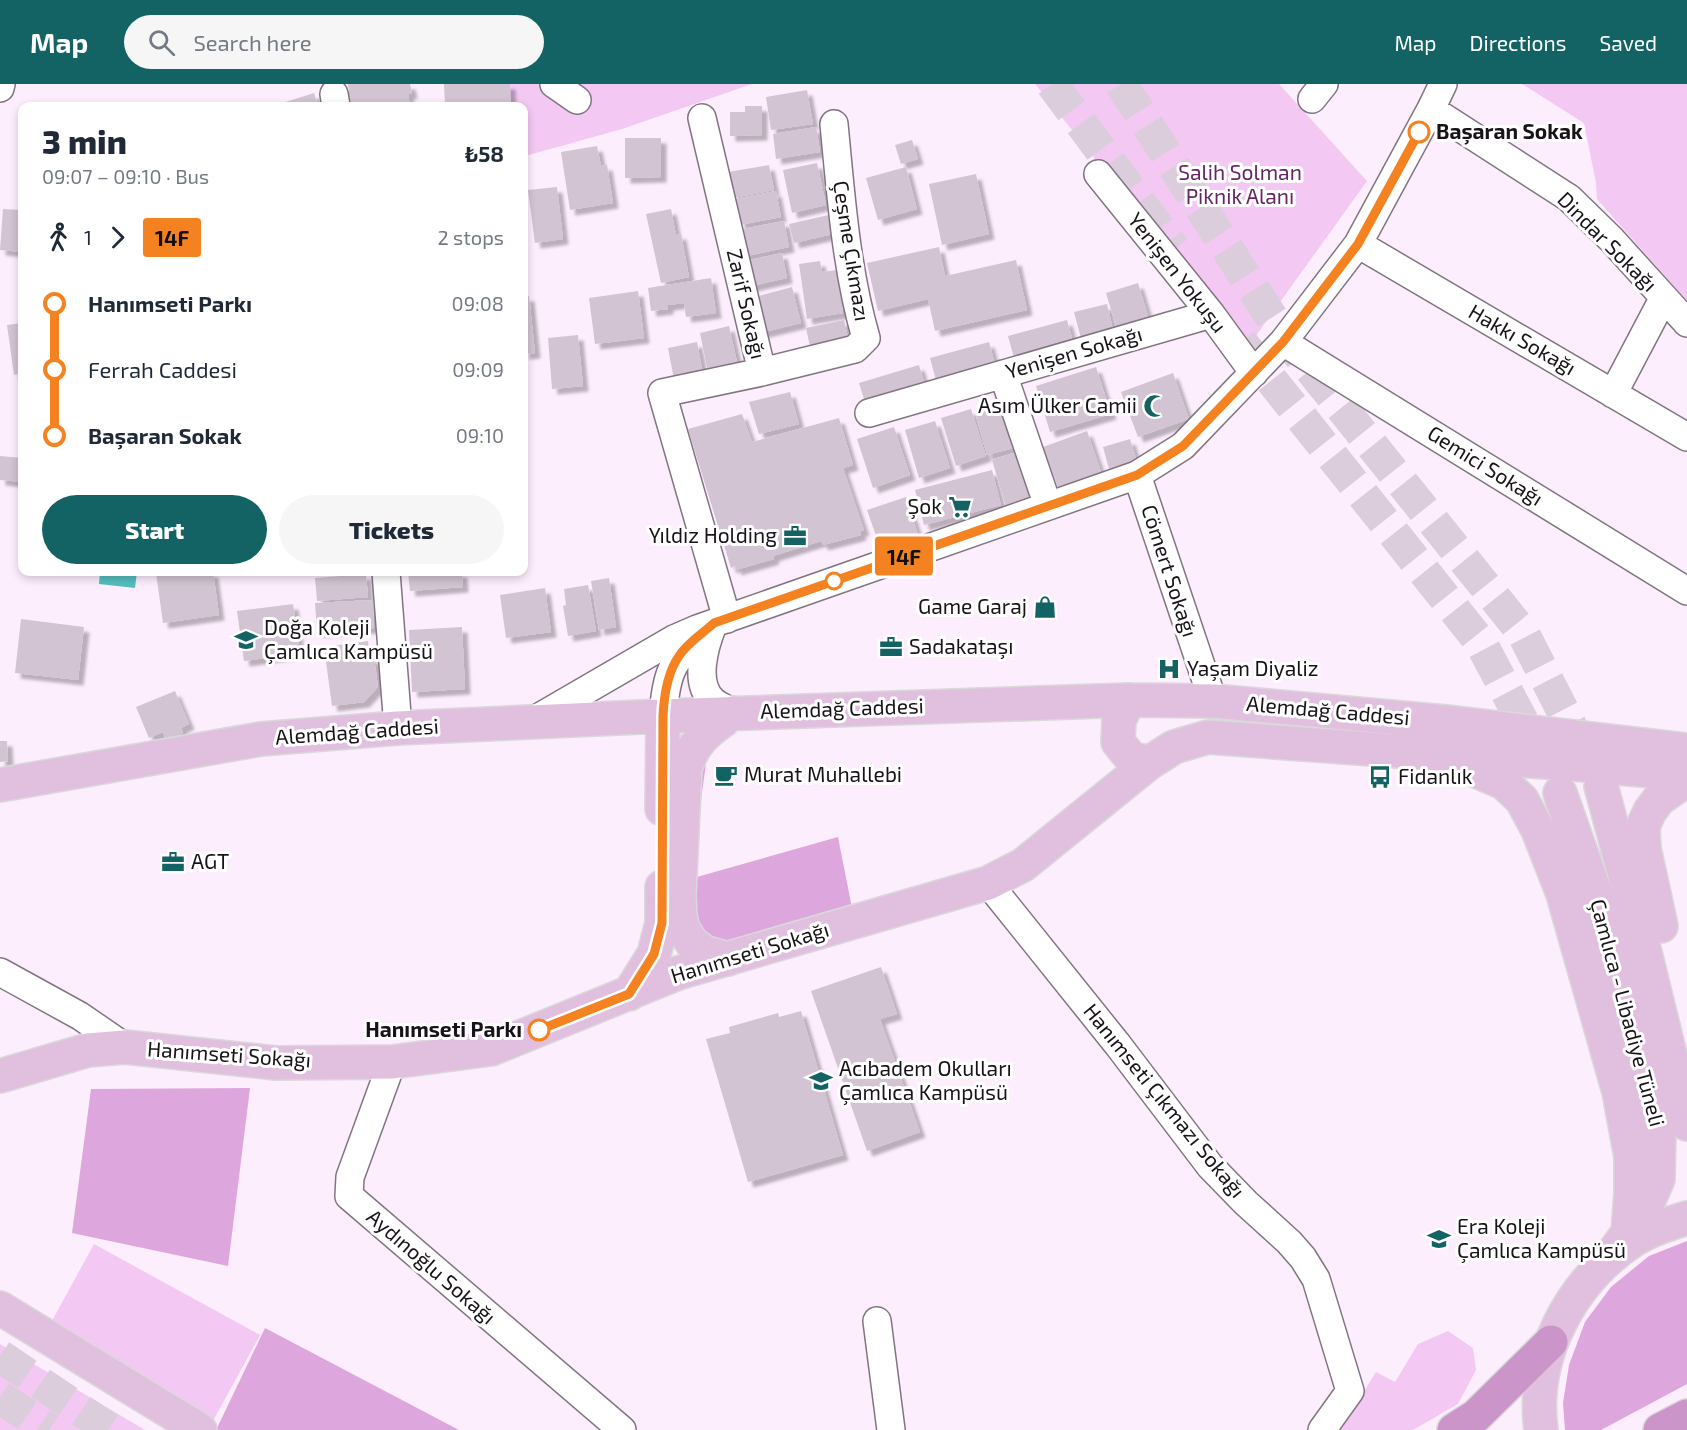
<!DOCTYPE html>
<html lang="en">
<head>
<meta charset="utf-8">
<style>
  :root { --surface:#fff; --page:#f6f6f7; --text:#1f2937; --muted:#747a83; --accent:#136364 }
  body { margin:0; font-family:"Exo 2",sans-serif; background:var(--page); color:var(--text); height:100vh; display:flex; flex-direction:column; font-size:22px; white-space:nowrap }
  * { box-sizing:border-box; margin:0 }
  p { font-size:20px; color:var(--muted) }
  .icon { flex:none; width:33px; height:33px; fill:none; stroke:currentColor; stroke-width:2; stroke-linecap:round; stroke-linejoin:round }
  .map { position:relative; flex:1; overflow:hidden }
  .details { position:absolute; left:18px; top:18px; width:510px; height:474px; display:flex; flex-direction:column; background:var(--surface); border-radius:12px; box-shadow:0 3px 9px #0003 }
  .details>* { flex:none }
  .badge { padding:0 12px; border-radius:4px; font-size:21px; line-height:39px }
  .map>.badge { position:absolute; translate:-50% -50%; box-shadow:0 0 0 3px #fff }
  .legs { display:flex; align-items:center; gap:9px; height:66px; padding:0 24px; font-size:20px }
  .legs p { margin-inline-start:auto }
  .overview { display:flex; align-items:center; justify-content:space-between; height:102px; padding:0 24px }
  h1 { font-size:33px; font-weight:800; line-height:45px }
  .action { display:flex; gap:12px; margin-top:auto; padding:12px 24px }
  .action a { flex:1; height:69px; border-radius:36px; background:var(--accent); color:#fff; font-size:24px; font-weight:800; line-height:69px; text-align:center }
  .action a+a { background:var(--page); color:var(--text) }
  ul { padding:0 24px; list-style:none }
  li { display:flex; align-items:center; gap:21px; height:66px; font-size:22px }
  li i { display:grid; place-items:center; width:9px; height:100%; margin:0 8px; background:currentColor }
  li i::after { content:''; width:15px; height:15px; margin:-8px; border:4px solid; border-radius:50%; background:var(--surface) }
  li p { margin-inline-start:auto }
  li:first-child i { background:linear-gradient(#0000 50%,currentColor 0) }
  li:last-child i { background:linear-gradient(currentColor 50%,#0000 0) }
  header { display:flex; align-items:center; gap:36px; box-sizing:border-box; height:84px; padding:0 30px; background:var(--accent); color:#fff }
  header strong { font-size:28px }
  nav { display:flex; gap:33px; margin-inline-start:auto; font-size:21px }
  .search { width:420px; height:54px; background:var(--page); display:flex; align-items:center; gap:15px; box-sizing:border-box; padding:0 21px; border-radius:33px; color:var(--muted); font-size:22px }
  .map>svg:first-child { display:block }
</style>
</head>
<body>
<header>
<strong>Map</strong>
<div class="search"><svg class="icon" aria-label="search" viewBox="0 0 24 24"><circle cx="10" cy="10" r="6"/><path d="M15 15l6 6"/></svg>Search here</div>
<nav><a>Map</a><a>Directions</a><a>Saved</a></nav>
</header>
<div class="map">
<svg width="1687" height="1346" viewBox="0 0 1687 1346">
  <defs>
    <filter id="shadow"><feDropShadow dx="5.5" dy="5.5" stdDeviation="1.5" flood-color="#0004"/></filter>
  </defs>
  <rect width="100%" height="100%" fill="#fdeefd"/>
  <path fill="#f3c8f2" d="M 501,0 L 752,0 L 622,45 L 525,72 L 524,22 L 509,22 Z
    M 1035,0 L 1279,0 L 1367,97 L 1247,264 Z
    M 1522,0 L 1687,0 L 1687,217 L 1597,115 L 1596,99 L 1584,39 Z
    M 94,1160 L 260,1251 L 213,1337 L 47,1246 Z
    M 1448,1247 L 1473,1264 L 1476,1286 L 1458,1320 L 1413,1346 L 1340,1346 L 1376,1288 L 1395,1298 L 1418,1260 Z
    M 0,1260 L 145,1346 L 0,1346 Z"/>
  <path fill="#dda6dc" d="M 709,658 L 690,795 L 838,753 L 852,824 L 704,871 L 676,839 L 671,664 Z
    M 250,1004 L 228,1182 L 72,1149 L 91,1005 Z
    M 1687,1157 L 1687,1300 L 1601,1346 L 1565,1346 L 1563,1319 L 1569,1281 L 1585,1238 L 1611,1203 L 1649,1172 Z
    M 265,1244 L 459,1346 L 216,1346 Z"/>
  <path fill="#55bebf" d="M 100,488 L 137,488 L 135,504 L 99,500 Z"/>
  <path fill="#d2c4d2" filter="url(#shadow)" d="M 348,0 L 410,0 L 412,9 L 408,10 L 410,22 L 347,22 L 345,8 L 349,7 Z
    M 444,0 L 510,0 L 511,22 L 445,22 Z
    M 807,6 L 813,40 L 771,46 L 766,13 Z
    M 314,9 L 318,22 L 273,22 Z
    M 745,22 L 762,22 L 762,51 L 730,52 L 730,28 L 745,28 Z
    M 816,43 L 820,68 L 776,75 L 773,50 Z
    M 625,54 L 661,54 L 661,93 L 625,94 Z
    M 912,56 L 918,75 L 901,80 L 895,61 Z
    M 597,62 L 601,82 L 607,81 L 613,119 L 570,126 L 561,68 Z
    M 817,79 L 826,121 L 792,129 L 783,86 Z
    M 769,81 L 774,106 L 733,114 L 728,88 Z
    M 906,83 L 917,125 L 878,136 L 866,94 Z
    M 976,90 L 989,150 L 942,161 L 929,100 Z
    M 557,103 L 563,155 L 535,159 L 528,106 Z
    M 776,107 L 781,133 L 740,141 L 735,115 Z
    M 3,125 L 22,126 L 22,168 L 0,166 Z
    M 671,125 L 676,151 L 681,150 L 689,193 L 661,199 L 646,130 Z
    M 833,130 L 837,149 L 794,159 L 789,140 Z
    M 784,137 L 789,163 L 742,173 L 737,146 Z
    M 939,163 L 945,192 L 1016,176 L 1027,226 L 935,247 L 928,215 L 878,227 L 867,179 Z
    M 782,169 L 787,194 L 747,203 L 741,178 Z
    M 820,177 L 822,188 L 837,186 L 843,229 L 807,235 L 799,180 Z
    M 711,194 L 716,229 L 686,233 L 684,219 L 668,221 L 668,225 L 651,227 L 648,204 Z
    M 1138,199 L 1151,242 L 1119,252 L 1106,209 Z
    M 792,203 L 801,239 L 760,249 L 751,214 Z
    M 638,207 L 644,254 L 595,260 L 589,214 Z
    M 524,212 L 529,212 L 535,269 L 524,270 Z
    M 1107,220 L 1115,254 L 1083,262 L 1074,228 Z
    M 844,236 L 850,263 L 812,272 L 806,244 Z
    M 1067,236 L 1075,265 L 1016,281 L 1008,252 Z
    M 22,239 L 22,289 L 14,291 L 7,241 Z
    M 729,242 L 737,278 L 707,284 L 700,249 Z
    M 578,251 L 583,302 L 552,305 L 548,254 Z
    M 697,258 L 704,295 L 675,301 L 668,264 Z
    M 989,258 L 997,288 L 938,304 L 930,274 Z
    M 919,281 L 927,308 L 867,325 L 859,299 Z
    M 1096,283 L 1111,330 L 1050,348 L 1036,302 Z
    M 1173,289 L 1189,335 L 1138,353 L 1121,308 Z
    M 790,308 L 799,340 L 759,350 L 749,318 Z
    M 1009,319 L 1021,362 L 987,371 L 975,328 Z
    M 971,325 L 986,372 L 956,382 L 941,334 Z
    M 742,330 L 752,358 L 839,334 L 853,381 L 843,384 L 864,446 L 860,447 L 861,451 L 823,461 L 821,457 L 773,472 L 774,475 L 736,486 L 735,482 L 731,484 L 688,345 Z
    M 935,337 L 950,384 L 919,394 L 905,346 Z
    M 894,343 L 910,391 L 873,404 L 857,355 Z
    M 1087,347 L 1102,391 L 1059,406 L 1043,363 Z
    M 1130,355 L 1137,378 L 1109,385 L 1103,363 Z
    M 1023,366 L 1039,416 L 1007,426 L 992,376 Z
    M 0,372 L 22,374 L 22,398 L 0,396 Z
    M 992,386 L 1001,421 L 924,441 L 915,406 Z
    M 906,413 L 918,451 L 880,463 L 867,426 Z
    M 169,488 L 213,488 L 219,531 L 163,539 L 156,489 Z
    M 408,488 L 462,488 L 463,503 L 410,507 Z
    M 366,490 L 368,513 L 317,517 L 315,494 Z
    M 609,494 L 616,543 L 599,546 L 591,497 Z
    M 588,501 L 596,547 L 568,552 L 563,522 L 566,521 L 564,505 Z
    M 545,504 L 551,548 L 506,554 L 500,511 Z
    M 373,516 L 374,544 L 317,548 L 315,519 Z
    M 293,520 L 300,569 L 244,577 L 237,527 Z
    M 21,535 L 84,543 L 78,596 L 15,589 Z
    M 462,543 L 465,605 L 412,608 L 409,546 Z
    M 368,557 L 370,574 L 374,574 L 378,603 L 364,618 L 332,622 L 324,563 Z
    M 175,607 L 189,640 L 181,644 L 183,649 L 166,656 L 163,648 L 149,654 L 136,623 Z
    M 0,657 L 7,657 L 8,677 L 0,678 Z
    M 881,883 L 897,930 L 880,935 L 920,1048 L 867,1067 L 811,907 Z
    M 801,927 L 843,1071 L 748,1098 L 706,955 L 730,949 L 729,943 L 778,929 L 779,933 Z"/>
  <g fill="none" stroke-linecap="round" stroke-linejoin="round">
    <path stroke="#dbcddb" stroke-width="33" stroke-dasharray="33 16" stroke-linecap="butt" d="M 1052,0 L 1174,165
      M 1121,0 L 1283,251 L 1523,549 L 1588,676
      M 1241,258 L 1481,559 L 1539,669"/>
    <path stroke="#dbcddb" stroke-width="33" stroke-dasharray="33 16" stroke-linecap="butt" d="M 0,1272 L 110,1346
      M 0,1313 L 49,1346"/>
    <g stroke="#827582" stroke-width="30">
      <path id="minor" d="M 554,0 L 577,16
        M 0,4 L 1,0
        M 334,10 L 336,22
        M 1312,15 L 1324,0
        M 1431,25 L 1569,114 L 1612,156 L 1687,239
        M 702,34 L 762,288 L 662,309 L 727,535
        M 1098,90 L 1211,230 L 1254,289
        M 1358,160 L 1687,353
        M 1283,258 L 1687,507
        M 762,288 L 855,265 L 866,254 C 846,185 841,112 834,40
        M 1003,290 L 1048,422
        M 1613,310 L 1663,215
        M 869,329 L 1211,230
        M 1137,391 L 1213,617
        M 386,488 L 398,644
        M 713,541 C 705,561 693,599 713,617 C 719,622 727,625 733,629
        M 663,632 C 666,591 671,577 701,550
        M 531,638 L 674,555 L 697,545 L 1137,391 L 1183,362 L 1283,258 L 1358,160 L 1431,25 L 1443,0
        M 988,799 L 1118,961 L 1210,1082 L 1246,1119 L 1289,1158 L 1303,1174 L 1316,1195 L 1350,1307 L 1322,1346
        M 0,888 L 80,932 L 125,963
        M 392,978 L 350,1093 L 349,1112 L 622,1346
        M 877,1237 L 891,1346"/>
    </g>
    <g stroke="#dad9da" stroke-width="36">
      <path id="major" d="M 1129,616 L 1119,636 L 1118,658 L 1131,674 L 1149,679
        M 1458,679 L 1504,699 L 1522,716 L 1538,746 L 1563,810 L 1619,1008 L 1631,1073 L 1631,1109 L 1628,1148
        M 0,701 L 261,655 L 398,644 L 663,632 L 1129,616 L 1213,617 L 1446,638 L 1687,666
        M 1601,702 L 1636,832 L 1687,1040
        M 1560,709 L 1600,822 L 1659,1049 L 1658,1095 L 1645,1125 L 1608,1176
        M 662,725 L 663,632
        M 1661,842 L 1644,764 L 1643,742 L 1650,727 L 1659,715 L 1682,699 L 1687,699
        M 728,875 L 704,868 L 692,859 L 683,845 L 680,832 L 679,811 L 685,685 C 694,655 709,647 733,629
        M 629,910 L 654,870 L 662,839 L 662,803
        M 0,992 L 88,966 L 125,963 L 276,979 L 392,978 L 491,965 L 678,889 L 988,799 L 1023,781 L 1149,679 L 1174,663 L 1208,653 L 1573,680 L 1687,690
        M 0,1224 L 200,1346
        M 1541,1346 C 1531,1272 1571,1198 1632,1157 C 1649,1146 1668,1140 1687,1134"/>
    </g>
    <g stroke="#dad9da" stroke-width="36">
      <path id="highway" d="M 1454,1346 L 1476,1332 L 1551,1258
        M 1660,1346 L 1687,1332"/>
    </g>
    <use href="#minor" stroke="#fff" stroke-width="27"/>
    <use href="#major" stroke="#e0bfdf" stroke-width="33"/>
    <use href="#highway" stroke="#cb95ca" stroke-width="33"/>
  </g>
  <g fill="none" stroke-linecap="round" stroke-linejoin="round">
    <g stroke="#fff" stroke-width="14">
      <path id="line-1" d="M 539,946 L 629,910 L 654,870 L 662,839 L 663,632 C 664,611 667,589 679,572 C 687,559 702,550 714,539 L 1137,391 L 1183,362 L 1283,258 L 1358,160 L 1419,48"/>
    </g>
    <use href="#line-1" stroke="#f58220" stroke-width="9"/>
  </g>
  <defs>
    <g id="mosque-bare" transform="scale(1.8)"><path d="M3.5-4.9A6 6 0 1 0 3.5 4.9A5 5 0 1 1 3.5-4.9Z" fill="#136364" stroke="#fff" stroke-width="2.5" paint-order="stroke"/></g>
    <g id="supermarket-bare" transform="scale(1.8)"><path d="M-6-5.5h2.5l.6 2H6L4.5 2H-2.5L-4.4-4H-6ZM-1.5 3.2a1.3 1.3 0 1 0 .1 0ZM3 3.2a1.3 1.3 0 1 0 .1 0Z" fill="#136364" stroke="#fff" stroke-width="2.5" paint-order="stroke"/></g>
    <g id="office-bare" transform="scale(1.8)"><path d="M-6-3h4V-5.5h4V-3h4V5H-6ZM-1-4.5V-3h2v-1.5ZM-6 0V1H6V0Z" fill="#136364" stroke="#fff" stroke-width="2.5" paint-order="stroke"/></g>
    <g id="shop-bare" transform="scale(1.8)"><path d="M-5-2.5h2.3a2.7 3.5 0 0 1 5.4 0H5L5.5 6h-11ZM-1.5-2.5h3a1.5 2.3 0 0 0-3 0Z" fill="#136364" stroke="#fff" stroke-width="2.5" paint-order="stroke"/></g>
    <g id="school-bare" transform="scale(1.8)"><path d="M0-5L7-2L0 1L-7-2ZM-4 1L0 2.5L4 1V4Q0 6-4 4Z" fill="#136364" stroke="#fff" stroke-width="2.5" paint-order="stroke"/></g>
    <g id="hospital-bare" transform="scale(1.8)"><path d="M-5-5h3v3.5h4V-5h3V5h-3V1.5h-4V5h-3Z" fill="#136364" stroke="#fff" stroke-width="2.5" paint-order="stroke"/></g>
    <g id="cafe-bare" transform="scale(1.8)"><path d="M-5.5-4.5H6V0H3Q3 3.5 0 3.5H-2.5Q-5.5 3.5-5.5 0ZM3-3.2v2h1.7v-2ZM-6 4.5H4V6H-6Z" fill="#136364" stroke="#fff" stroke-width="2.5" paint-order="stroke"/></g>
    <g id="bus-bare" transform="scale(1.8)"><path d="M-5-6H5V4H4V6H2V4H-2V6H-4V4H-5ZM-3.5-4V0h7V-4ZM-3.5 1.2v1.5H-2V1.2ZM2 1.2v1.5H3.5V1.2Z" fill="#136364" stroke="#fff" stroke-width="2.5" paint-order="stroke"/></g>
  </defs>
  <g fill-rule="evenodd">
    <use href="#mosque-bare" x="1155" y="322"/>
    <use href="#supermarket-bare" x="960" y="423"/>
    <use href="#office-bare" x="795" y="452"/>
    <use href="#shop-bare" x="1045" y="523"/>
    <use href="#school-bare" x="246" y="556"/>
    <use href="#office-bare" x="891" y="563"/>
    <use href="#hospital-bare" x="1169" y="585"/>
    <use href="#cafe-bare" x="726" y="691"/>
    <use href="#bus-bare" x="1380" y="693"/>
    <use href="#office-bare" x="173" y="778"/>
    <use href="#school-bare" x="821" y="997"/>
    <use href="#school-bare" x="1439" y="1155"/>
  </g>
  <g fill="#fff" stroke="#f58220" stroke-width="3">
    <circle cx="1419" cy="48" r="10"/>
    <circle cx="834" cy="497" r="8"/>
    <circle cx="539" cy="946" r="10"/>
  </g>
  <g text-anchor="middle" stroke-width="6" stroke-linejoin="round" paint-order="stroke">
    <g font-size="21" font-weight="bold" fill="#181318" stroke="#fff" text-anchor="start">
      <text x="1436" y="55">Başaran Sokak</text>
      <text x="522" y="953" text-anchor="end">Hanımseti Parkı</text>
    </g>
    <g font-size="21" fill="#642465" stroke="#fff">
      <text x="1240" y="96">Salih Solman<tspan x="1240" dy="24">Piknik Alanı</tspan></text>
    </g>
    <g font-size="21" fill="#181318" stroke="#fff">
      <text transform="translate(1607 158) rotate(45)" y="7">Dindar Sokağı</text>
      <text transform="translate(851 167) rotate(81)" y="7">Çeşme Çıkmazı</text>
      <text transform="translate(1177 189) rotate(52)" y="7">Yenişen Yokuşu</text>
      <text transform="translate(746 220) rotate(77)" y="7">Zarif Sokağı</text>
      <text transform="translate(1522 256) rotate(30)" y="7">Hakkı Sokağı</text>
      <text transform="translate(1074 269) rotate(-16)" y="7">Yenişen Sokağı</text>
      <text transform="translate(1485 382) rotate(32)" y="7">Gemici Sokağı</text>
      <text transform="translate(1169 487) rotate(72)" y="7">Cömert Sokağı</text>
      <text transform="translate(842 625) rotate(-2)" y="7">Alemdağ Caddesi</text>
      <text transform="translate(1328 627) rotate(5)" y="7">Alemdağ Caddesi</text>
      <text transform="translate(357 648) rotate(-4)" y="7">Alemdağ Caddesi</text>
      <text transform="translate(750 869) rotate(-17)" y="7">Hanımseti Sokağı</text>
      <text transform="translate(1627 929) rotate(75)" y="7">Çamlıca - Libadiye Tüneli</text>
      <text transform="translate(229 971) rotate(4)" y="7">Hanımseti Sokağı</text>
      <text transform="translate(1164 1017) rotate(51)" y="7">Hanımseti Çıkmazı Sokağı</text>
      <text transform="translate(431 1183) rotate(41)" y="7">Aydınoğlu Sokağı</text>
    </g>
    <g font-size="21" fill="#181318" stroke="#fff" text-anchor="start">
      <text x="1137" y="329" text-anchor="end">Asım Ülker Camii</text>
      <text x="942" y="430" text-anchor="end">Şok</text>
      <text x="777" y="459" text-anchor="end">Yıldız Holding</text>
      <text x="1027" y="530" text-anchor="end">Game Garaj</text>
      <text x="264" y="551">Doğa Koleji<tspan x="264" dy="24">Çamlıca Kampüsü</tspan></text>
      <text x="909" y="570">Sadakataşı</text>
      <text x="1187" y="592">Yaşam Diyaliz</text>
      <text x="744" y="698">Murat Muhallebi</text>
      <text x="1398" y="700">Fidanlık</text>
      <text x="191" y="785">AGT</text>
      <text x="839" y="992">Acıbadem Okulları<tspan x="839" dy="24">Çamlıca Kampüsü</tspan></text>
      <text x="1457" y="1150">Era Koleji<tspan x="1457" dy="24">Çamlıca Kampüsü</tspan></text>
    </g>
  </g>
</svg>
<b class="badge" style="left:904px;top:472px;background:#f58220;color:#111">14F</b>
<section class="details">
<div class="overview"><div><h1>3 min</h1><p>09:07 – 09:10 · Bus</p></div><b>₺58</b></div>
<div class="legs"><svg class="icon" aria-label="walk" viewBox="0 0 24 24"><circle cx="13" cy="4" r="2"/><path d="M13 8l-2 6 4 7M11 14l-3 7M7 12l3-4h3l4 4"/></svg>1<svg class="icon" aria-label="forward" viewBox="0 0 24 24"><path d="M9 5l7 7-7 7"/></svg><b class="badge" style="background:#f58220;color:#111">14F</b><p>2 stops</p></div>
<ul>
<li><i style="color:#f58220"></i><b>Hanımseti Parkı</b><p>09:08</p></li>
<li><i style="color:#f58220"></i><span>Ferrah Caddesi</span><p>09:09</p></li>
<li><i style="color:#f58220"></i><b>Başaran Sokak</b><p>09:10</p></li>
</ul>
<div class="action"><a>Start</a><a>Tickets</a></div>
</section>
</div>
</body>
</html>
